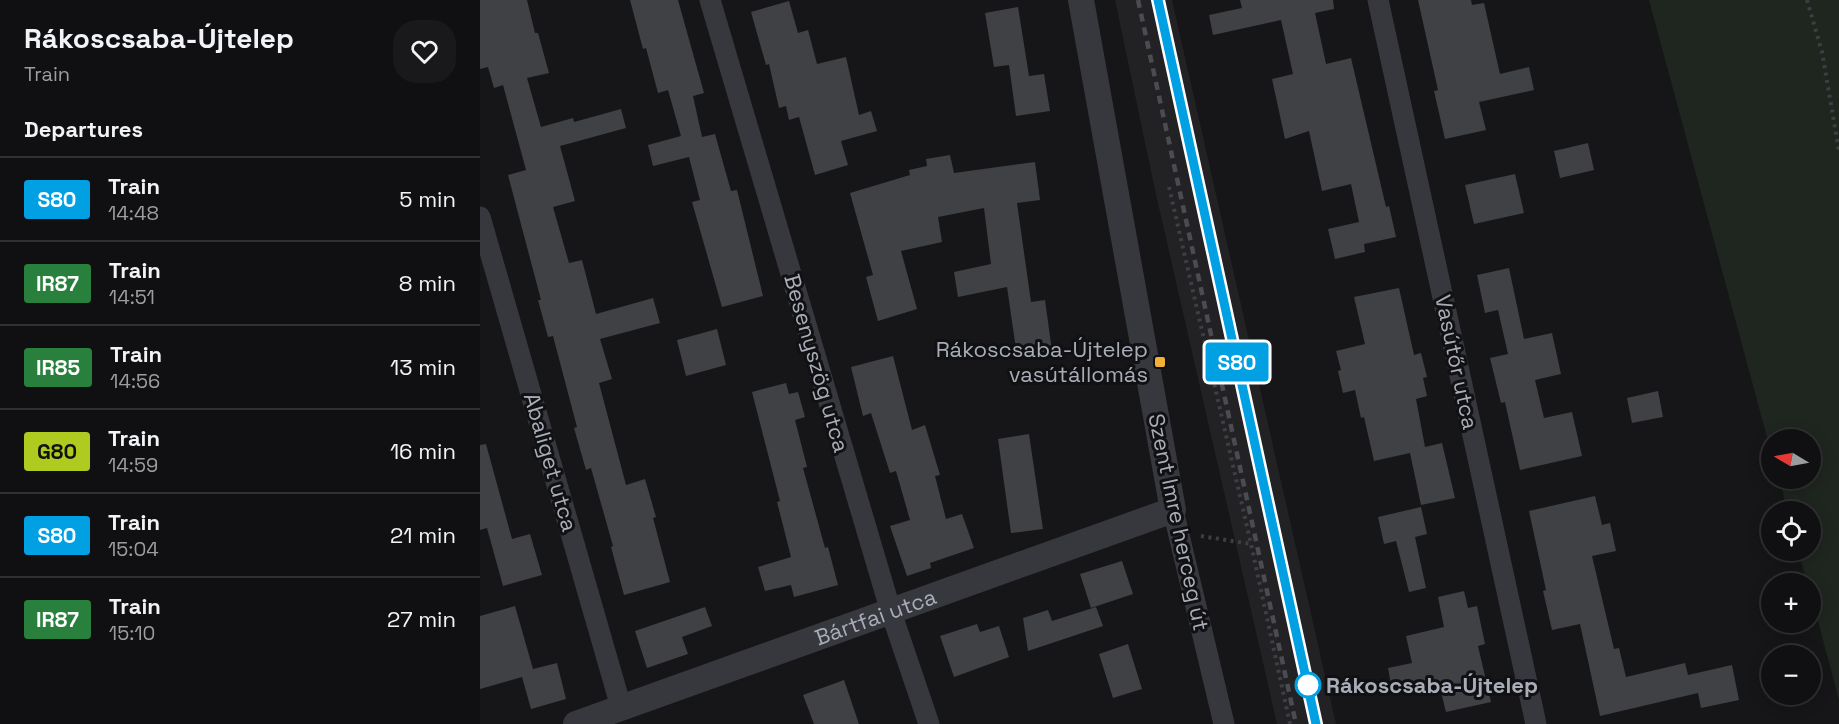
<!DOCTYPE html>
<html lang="en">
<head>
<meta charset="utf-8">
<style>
  :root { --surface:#101012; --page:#19191b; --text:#f1f3f6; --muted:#9c9d9f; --line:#303032 }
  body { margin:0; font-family:"Space Grotesk",sans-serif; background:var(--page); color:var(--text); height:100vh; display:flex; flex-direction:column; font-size:22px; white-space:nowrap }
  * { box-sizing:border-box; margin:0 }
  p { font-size:20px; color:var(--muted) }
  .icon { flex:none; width:33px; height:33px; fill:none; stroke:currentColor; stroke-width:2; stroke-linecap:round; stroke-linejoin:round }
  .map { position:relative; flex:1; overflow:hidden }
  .panel { display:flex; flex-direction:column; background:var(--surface); width:480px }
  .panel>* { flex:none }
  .badge { padding:0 12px; border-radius:4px; font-size:21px; line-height:39px }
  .needle { width:39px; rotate:280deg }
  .fabs { position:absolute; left:1281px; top:429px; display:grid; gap:12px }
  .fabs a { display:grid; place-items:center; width:60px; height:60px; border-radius:50%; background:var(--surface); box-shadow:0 3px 15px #0003,0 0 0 2px var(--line); font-size:30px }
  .map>.badge { position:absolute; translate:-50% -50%; box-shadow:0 0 0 3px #fff }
  h2 { padding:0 24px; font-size:22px; line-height:54px }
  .round { display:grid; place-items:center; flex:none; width:63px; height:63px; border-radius:24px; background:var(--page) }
  .headline { display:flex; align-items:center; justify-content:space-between; height:102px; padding:0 24px }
  h1 { font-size:28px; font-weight:800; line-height:45px }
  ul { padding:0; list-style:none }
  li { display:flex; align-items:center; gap:18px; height:84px; padding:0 24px; border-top:2px solid var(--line) }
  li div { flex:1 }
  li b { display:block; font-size:22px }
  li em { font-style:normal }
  li .badge { min-width:66px; font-weight:700; text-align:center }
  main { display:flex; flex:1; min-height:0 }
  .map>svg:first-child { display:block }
</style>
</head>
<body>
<main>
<section class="panel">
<div class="headline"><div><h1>Rákoscsaba-Újtelep</h1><p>Train</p></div><a class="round"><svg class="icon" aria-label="heart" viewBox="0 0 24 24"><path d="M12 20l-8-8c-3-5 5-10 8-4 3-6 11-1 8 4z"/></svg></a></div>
<h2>Departures</h2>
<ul>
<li><span class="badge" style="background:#00a0e3;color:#fff">S80</span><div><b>Train</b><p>14:48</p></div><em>5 min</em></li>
<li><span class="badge" style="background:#29803c;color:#fff">IR87</span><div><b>Train</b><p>14:51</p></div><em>8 min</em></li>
<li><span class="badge" style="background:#29803c;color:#fff">IR85</span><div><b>Train</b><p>14:56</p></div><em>13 min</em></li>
<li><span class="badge" style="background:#b0cb1f;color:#111">G80</span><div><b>Train</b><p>14:59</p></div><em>16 min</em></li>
<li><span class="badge" style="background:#00a0e3;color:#fff">S80</span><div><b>Train</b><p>15:04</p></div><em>21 min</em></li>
<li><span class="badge" style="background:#29803c;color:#fff">IR87</span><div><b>Train</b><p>15:10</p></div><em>27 min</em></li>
</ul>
</section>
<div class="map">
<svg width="1359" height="724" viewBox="0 0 1359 724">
  <rect width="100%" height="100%" fill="#161618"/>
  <path fill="#222225" d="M 635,0 L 692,0 L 856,724 L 797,724 L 675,190 Z"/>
  <path fill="#1e261f" d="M 1169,0 L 1359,0 L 1359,700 L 1331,595 L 1330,584 L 1327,583 L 1318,551 L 1330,550 L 1330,512 L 1308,511 L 1299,479 L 1330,478 L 1330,440 L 1292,440 L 1291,452 Z"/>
  <path fill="#404145" d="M 0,0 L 47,0 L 55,33 L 58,33 L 69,73 L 47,78 L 61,127 L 93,118 L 94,122 L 141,109 L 146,128 L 80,146 L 95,201 L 73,207 L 89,263 L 102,260 L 116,314 L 173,298 L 180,323 L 120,339 L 132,379 L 119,383 L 146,485 L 165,479 L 176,517 L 173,518 L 190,582 L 144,595 L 131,547 L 133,546 L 111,468 L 106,470 L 94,428 L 97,427 L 73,336 L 68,337 L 58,300 L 61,300 L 28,175 L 46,170 L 23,85 L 14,88 L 8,67 L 0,69 Z
    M 150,0 L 198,0 L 224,93 L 213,96 L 222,137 L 235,134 L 251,191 L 257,190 L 283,296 L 242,307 L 212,202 L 220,200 L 209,157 L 173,166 L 168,145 L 201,136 L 188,90 L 178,93 L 166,48 L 163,49 Z
    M 760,0 L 853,0 L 854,9 L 835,13 L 846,64 L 871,58 L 906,207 L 909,206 L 916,237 L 884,244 L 885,252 L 855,259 L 848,229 L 879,222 L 871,184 L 842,191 L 829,131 L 805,139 L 792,79 L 813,74 L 801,20 L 733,35 L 729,15 L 762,8 Z
    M 938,0 L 991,0 L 992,5 L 1004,3 L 1020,74 L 1049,67 L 1054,90 L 999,102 L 1006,130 L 965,139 L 954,91 L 958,90 Z
    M 309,1 L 318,33 L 328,30 L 337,64 L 366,57 L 379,115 L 391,111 L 397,131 L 361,141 L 368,165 L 335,175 L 319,117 L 309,120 L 306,106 L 299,108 L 289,64 L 286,65 L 271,12 Z
    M 538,7 L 549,76 L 564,74 L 570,111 L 536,116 L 529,65 L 514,67 L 505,13 Z
    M 1108,143 L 1114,170 L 1080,178 L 1074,151 Z
    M 470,155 L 474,173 L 555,162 L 560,200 L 537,203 L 551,302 L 565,300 L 572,351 L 537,356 L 527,287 L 478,297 L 474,272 L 511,264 L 504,208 L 458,217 L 462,242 L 421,251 L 437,309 L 398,321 L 386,277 L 393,275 L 370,193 L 430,175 L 429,170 L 447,166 L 446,159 Z
    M 1035,174 L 1044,213 L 994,224 L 985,185 Z
    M 1029,268 L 1044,339 L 1072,333 L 1081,374 L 1055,380 L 1064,418 L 1092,412 L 1102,456 L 1040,470 L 1025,402 L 1021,403 L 1010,358 L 1028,354 L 1018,310 L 1005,313 L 997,275 Z
    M 919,288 L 934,355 L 941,353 L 947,377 L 943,378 L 947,396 L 936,399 L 945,447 L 962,443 L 975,498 L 941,505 L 930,453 L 894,461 L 884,417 L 881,418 L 875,390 L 863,393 L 858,371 L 861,370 L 856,351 L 885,344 L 874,297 Z
    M 237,329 L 246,365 L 206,376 L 197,340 Z
    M 413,356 L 432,430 L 445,425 L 460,475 L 455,476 L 466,519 L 482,514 L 494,548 L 450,563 L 451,568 L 427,576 L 410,526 L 430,520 L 416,471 L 410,473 L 391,413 L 383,416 L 371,367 Z
    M 306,383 L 309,394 L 318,392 L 325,417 L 315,420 L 327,467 L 323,468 L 345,548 L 348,547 L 358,585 L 314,597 L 311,585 L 285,591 L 278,567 L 311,557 L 297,502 L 300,501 L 272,392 Z
    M 1178,391 L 1183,417 L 1152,423 L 1147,398 Z
    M 549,434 L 563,529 L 531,533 L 518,439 Z
    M 6,444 L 32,539 L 50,534 L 62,575 L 23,586 L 7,528 L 0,530 L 0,445 Z
    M 1115,496 L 1122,525 L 1130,523 L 1136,551 L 1112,556 L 1134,649 L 1139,648 L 1146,677 L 1205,663 L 1208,675 L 1252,665 L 1259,700 L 1221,708 L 1218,693 L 1120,716 L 1100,624 L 1072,630 L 1063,591 L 1066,590 L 1049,511 Z
    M 941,507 L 947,534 L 935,537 L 946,588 L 929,592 L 916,541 L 904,544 L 898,517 Z
    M 642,561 L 653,594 L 611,608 L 600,574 Z
    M 984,591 L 988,608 L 997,606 L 1005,644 L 998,646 L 1011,702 L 966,712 L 958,680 L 912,690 L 908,668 L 932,663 L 926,636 L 964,627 L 958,597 Z
    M 35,606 L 53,669 L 77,663 L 86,699 L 51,709 L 42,677 L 0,689 L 0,616 Z
    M 225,607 L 232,626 L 202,637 L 208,654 L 167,668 L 155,631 Z
    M 616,607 L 623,626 L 548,651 L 543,618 L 568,610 L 572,621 Z
    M 497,624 L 500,632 L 519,626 L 529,657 L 474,677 L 460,636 Z
    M 648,644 L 662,689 L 633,698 L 619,654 Z
    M 364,680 L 379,724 L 334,724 L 323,695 Z"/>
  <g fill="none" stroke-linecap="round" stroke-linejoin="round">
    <path stroke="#3d3f44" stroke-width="4" stroke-dasharray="3 4.5" stroke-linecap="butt" d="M 1327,0 L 1342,52 L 1359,151
      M 719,180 L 840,724
      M 689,187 L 771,544 L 810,724
      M 721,536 L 771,544"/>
    <path stroke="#37383d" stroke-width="21" d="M 230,0 L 411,612 L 449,724
      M 898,0 L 1056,724
      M 0,217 L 141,707
      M 693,510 L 744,724"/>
    <path stroke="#37383d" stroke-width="26" id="s1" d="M 96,724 L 693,510 L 601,0"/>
    <path stroke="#4a4c52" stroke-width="4.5" stroke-dasharray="8 6" stroke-linecap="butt" d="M 658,0 L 816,724
      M 678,0 L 836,724"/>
  </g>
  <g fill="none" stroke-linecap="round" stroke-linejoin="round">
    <g stroke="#fff" stroke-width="14">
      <path id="line" d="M 678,0 L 836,724"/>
    </g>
    <use href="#line" stroke="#00a0e3" stroke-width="9"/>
  </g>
  <rect fill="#f2b134" stroke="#111113" stroke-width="2" x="674" y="356" width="12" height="12" rx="3"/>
  <circle fill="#fff" stroke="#00a0e3" stroke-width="3" cx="828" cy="685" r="12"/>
  <g text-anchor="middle" stroke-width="6" stroke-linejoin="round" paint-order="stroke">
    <g font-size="22" fill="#a8adb8" stroke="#111113" text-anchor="end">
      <text x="668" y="357">Rákoscsaba-Újtelep<tspan x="668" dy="25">vasútállomás</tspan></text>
    </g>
    <g font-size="22" fill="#a8adb8" stroke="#111113">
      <text transform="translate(977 362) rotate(78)" y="8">Vasútőr utca</text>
      <text transform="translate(337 363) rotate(74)" y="8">Besenyszög utca</text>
      <text transform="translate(71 462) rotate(74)" y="8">Abaliget utca</text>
      <text transform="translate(699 522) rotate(78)" y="8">Szent Imre herceg út</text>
      <text dy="8" stroke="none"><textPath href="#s1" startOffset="318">Bártfai utca</textPath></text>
    </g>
    <g font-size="22" font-weight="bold" fill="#a8adb8" stroke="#111113" text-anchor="start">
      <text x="846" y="693">Rákoscsaba-Újtelep</text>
    </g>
  </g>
</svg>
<div class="fabs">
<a><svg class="needle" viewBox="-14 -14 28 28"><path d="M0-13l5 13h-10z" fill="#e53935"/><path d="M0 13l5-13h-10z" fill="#9c9d9f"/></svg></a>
<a><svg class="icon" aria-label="locate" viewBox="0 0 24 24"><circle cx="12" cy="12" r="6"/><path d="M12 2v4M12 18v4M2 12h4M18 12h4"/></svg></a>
<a>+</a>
<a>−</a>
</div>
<b class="badge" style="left:757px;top:362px;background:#00a0e3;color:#fff">S80</b>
</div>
</main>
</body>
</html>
